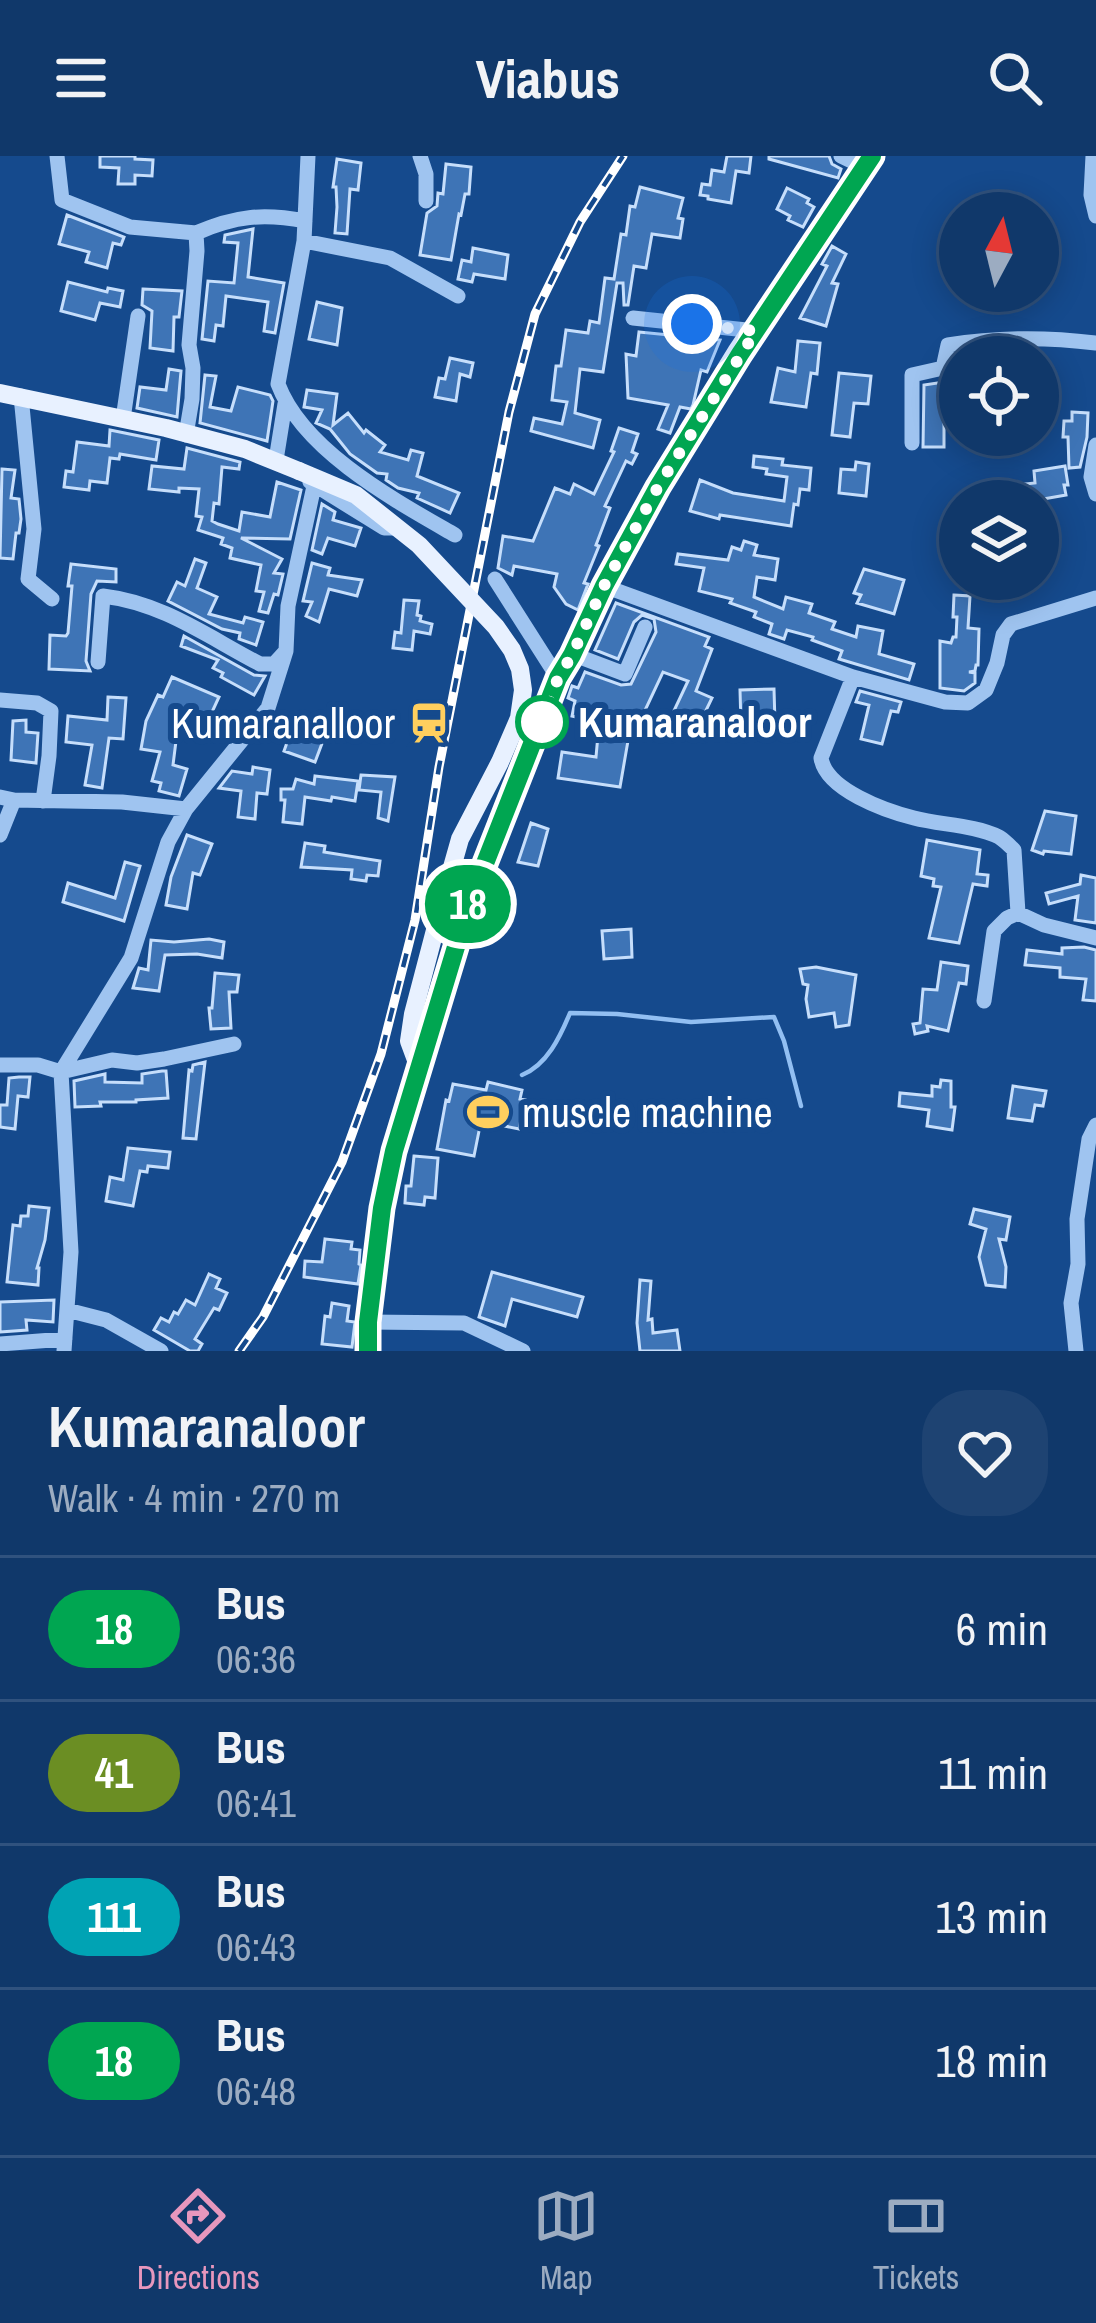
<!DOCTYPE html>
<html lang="en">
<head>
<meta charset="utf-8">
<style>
  :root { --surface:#10386a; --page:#1e4372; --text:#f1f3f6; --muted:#9cacc1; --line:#30527e; --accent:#e797bd }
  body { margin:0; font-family:"Archivo Narrow",sans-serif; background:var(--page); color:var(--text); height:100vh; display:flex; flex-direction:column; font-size:45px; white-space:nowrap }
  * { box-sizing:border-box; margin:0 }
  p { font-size:39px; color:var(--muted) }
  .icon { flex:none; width:66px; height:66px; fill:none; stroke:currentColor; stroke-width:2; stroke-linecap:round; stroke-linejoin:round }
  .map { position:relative; height:1195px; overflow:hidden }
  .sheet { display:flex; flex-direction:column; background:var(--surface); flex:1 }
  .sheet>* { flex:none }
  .badge { padding:0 24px; border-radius:39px; font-size:42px; line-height:78px }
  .needle { width:78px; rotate:7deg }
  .buttons { position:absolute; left:939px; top:36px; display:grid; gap:24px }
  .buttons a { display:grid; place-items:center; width:120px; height:120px; border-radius:50%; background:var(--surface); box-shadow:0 6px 30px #0003,0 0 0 3px var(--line); font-size:60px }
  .you { position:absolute; width:60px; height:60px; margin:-30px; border:9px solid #fff; border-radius:50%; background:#1a73e8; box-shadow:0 0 0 18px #1a73e833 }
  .map>.badge { position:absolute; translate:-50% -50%; box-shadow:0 0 0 6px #fff }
  .round { display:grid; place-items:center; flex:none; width:126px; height:126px; border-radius:48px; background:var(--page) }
  .summary { display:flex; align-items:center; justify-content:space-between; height:204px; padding:0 48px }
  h1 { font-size:57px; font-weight:700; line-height:90px }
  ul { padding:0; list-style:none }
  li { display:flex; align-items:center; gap:36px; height:144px; padding:0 48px; border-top:3px solid var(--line) }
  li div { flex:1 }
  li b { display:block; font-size:45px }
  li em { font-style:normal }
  li .badge { min-width:132px; font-weight:700; text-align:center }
  header { display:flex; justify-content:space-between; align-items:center; height:156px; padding:0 48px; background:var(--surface); font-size:54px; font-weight:700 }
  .tabs { display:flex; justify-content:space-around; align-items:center; height:168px; border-top:3px solid var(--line); background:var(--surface); font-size:33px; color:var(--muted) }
  .tabs a { display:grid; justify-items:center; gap:6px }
  .tabs .current { color:var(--accent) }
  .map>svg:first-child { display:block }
</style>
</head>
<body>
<header><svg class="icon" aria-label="menu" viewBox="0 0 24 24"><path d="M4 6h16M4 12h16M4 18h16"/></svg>Viabus<svg class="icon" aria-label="search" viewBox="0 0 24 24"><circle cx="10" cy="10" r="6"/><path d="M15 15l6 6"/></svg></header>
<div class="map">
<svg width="1096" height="1195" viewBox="0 0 1096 1195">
  <rect width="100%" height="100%" fill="#154a8d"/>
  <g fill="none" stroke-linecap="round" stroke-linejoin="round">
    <path stroke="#92bff2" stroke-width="4.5" d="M 522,919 C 547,909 560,881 570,857 L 617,858 L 691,866 L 774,861 L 784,885 L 801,950"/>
  </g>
  <path fill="#3e74b6" stroke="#c6defb" stroke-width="3" d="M 100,0 L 135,0 L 135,3 L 153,4 L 152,20 L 135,19 L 135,28 L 118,28 L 119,12 L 100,11 Z
    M 727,0 L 751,0 L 749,17 L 736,15 L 731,47 L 708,43 L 708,40 L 700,39 L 702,28 L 710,29 L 712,14 L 724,16 Z
    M 769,0 L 829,0 L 832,8 L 841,13 L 838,22 L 769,3 Z
    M 337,3 L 361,7 L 358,34 L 350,33 L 347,78 L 335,77 L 337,51 L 336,31 L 333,31 Z
    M 446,8 L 471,11 L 469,38 L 465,38 L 461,59 L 459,58 L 451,104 L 420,99 L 427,57 L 437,50 L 438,37 L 443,38 Z
    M 640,31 L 683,42 L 678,62 L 683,63 L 680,82 L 652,78 L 646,112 L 634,110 L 628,149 L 624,149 L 623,127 L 617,127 L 603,216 L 580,213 L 575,257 L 600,264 L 593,292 L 531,275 L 534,262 L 562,268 L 567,246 L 552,244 L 556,210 L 561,210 L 566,174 L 588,177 L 590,165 L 599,167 L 605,122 L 614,123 L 621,78 L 626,79 L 630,50 L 635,51 Z
    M 787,32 L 809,43 L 807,47 L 814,51 L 803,71 L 788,64 L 790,60 L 777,53 Z
    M 67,59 L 124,81 L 121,89 L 113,87 L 107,112 L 86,106 L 89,96 L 59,88 Z
    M 253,73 L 248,121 L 284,127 L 275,177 L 264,175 L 268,146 L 226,140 L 223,170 L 216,169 L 214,185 L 202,183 L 208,125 L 234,127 L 238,87 L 224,86 L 225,79 Z
    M 832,90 L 846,98 L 832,127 L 838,128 L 826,170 L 800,162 L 827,110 L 822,108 Z
    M 473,92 L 508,99 L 505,123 L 474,118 L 472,126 L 458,123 L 462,104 L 471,106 Z
    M 68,126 L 107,136 L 108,132 L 123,135 L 120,151 L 100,147 L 95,164 L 61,155 Z
    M 143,133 L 182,135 L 179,161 L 174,161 L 173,195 L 150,192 L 152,155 L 142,149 Z
    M 317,146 L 342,152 L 337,189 L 309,183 Z
    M 639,176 L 720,184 L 707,216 L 701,214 L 693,249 L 691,253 L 680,251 L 670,277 L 658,273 L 668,249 L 628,242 L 626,198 L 636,200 Z
    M 798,185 L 820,187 L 817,218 L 811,217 L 806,251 L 771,246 L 778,212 L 795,216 Z
    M 450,202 L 473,207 L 470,221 L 460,218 L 456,245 L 435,241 L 439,222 L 445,223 Z
    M 957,204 L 960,204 L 960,265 L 944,264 L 944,291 L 923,291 L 924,229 L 951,225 Z
    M 169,213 L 181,215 L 177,261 L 137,252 L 140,231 L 166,234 Z
    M 839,217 L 871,220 L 868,248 L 854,247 L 850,281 L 832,279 Z
    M 205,219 L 216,220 L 210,251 L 231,255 L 238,231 L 270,239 L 273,245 L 267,285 L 200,267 Z
    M 307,234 L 337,238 L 333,269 L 348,257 L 364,277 L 366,274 L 385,289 L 380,296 L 408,304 L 411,294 L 423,297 L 417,320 L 459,337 L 450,357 L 417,342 L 419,337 L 398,332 L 386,324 L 387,318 L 377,317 L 350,298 L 330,273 L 316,267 L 322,254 L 304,251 Z
    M 1072,256 L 1088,257 L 1087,281 L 1080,311 L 1069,312 L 1068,281 L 1063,281 L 1064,265 L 1072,265 Z
    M 619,272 L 638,278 L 632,296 L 637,298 L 632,308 L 626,305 L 605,350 L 610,352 L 596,389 L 599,390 L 584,427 L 588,428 L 578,454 L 566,448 L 554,431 L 557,418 L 514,410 L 512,419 L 498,412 L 503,380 L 533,385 L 555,332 L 570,338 L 574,328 L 594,338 L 614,296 L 611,295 Z
    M 110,274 L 159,284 L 156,304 L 120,298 L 119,303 L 110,302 L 107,327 L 90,325 L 89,334 L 64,331 L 66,315 L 73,316 L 77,286 L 109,290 Z
    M 187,292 L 240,306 L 239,313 L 222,311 L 219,348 L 214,347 L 212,365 L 218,368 L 239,375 L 242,356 L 270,361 L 277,326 L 301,334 L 290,383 L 241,382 L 282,403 L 274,417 L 283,418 L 278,439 L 274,438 L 268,457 L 259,455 L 264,436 L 256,435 L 261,409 L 230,402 L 232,392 L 221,388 L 223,382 L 198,374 L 202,361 L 196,360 L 199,333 L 179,332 L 179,336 L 149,333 L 152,310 L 184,313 Z
    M 754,300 L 783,303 L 782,309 L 811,312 L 809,334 L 800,333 L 798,349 L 794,348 L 791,370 L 720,359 L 719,363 L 690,355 L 700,324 L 733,337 L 784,345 L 787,321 L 766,318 L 767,313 L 753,311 Z
    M 856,306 L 869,308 L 866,340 L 839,337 L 841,313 L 855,314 Z
    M 1065,310 L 1068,329 L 1064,329 L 1066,339 L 1032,345 L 1010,345 L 1008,330 L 1035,327 L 1034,315 Z
    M 2,313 L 15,314 L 11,342 L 19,343 L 21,363 L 19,377 L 16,377 L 13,403 L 0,402 Z
    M 322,348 L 335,356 L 333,364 L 361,372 L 355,390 L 328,382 L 322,398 L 312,394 Z
    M 744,385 L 757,389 L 754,399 L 778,403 L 775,424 L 757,421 L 754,441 L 783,453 L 786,441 L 812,448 L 809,457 L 835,466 L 832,473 L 856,481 L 858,470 L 883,475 L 879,498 L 914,508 L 909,524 L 839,503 L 842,495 L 812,484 L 813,481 L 787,474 L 784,483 L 769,478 L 772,468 L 754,461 L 756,456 L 730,447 L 732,443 L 699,435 L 704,412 L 676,408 L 678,398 L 728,404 L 732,391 L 741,394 Z
    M 195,403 L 206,407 L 197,432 L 217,441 L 209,458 L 243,467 L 245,461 L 263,466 L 256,489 L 239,483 L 240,477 L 222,473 L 168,445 L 177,426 L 185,430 Z
    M 312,407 L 330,412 L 328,419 L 362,424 L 357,440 L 329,433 L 319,466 L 306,460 L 312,446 L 303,445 Z
    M 71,408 L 116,413 L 116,426 L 97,425 L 91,438 L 86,505 L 90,515 L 49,513 L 50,479 L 66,480 L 68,477 L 72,430 L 68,430 Z
    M 864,413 L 904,424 L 894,458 L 857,447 L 861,439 L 854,437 Z
    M 954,439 L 970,440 L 968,472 L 979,473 L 978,509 L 976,509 L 975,515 L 969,516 L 975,517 L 975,527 L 964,535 L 940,532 L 940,485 L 951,487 L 953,481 L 956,481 L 957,461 L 953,461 Z
    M 404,444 L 419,445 L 417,459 L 421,460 L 420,465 L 432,468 L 430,478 L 414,475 L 412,494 L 393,492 L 395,476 L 401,477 Z
    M 616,447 L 709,481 L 705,490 L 712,493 L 696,535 L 712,542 L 697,573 L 671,561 L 688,525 L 663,516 L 640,565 L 638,581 L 629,579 L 620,631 L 558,622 L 562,596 L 596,601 L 598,579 L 618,581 L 621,561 L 597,552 L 594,565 L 572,560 L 575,545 L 568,542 L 572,530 L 578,532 L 585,516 L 621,529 L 631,528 L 656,476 L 654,463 L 642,459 L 634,466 L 618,503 L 595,494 Z
    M 184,480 L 254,519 L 265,520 L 254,539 L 221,521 L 223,517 L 213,512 L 218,504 L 181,490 Z
    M 172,521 L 219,541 L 212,556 L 232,565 L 226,579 L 204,569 L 200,578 L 178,569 L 173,609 L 187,613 L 179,640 L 159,635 L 161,627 L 152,625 L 160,596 L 141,593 L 146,565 L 158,539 L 163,541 Z
    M 774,533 L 775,567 L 741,569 L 740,534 Z
    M 860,535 L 901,546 L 898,556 L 891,555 L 882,588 L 861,583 L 869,549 L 856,546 Z
    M 108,541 L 126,542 L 123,583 L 109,582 L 102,632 L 85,629 L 92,589 L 66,586 L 68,560 L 107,564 Z
    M 26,564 L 26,576 L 38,577 L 36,607 L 11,604 L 13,565 Z
    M 294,567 L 312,574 L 314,569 L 327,574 L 315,606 L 284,595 Z
    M 253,611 L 270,614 L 267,638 L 257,637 L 255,663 L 238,661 L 241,635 L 219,632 L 232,615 L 252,618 Z
    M 361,619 L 395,621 L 388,665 L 378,662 L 381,636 L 359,634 Z
    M 315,620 L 358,625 L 355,645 L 332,641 L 331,645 L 305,641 L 302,668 L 283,666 L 285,644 L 281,644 L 281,633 L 293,633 L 296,623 L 314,628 Z
    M 1045,655 L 1076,660 L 1071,698 L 1044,695 L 1043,698 L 1032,694 Z
    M 531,667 L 548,673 L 538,710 L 518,706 Z
    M 187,679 L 212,688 L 200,719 L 193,717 L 187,753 L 166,749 L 171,721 Z
    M 927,684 L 980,694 L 977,718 L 988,719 L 987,730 L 973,728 L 959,787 L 929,782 L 941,731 L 933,730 L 934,723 L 921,720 Z
    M 305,687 L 325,690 L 324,696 L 380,705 L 378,720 L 367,719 L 366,725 L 351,723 L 352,714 L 301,711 Z
    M 125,706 L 140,710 L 124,765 L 63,746 L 68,727 L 115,742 Z
    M 1081,719 L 1096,722 L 1096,767 L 1075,764 L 1078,740 L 1049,748 L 1046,737 L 1080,728 Z
    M 631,773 L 632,801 L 604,803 L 602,775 Z
    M 209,783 L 224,786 L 222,802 L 197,798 L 165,799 L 159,835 L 133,832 L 139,812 L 148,814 L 151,784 L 174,786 Z
    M 1084,791 L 1096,794 L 1096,845 L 1083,844 L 1086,823 L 1060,821 L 1060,812 L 1025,809 L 1027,794 L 1062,798 L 1062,792 Z
    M 941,806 L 968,810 L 966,828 L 959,827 L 948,875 L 927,870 L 928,875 L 915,878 L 913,868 L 920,867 L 923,833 L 937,834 Z
    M 816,811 L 856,819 L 849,869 L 836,871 L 834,857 L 809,861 L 806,843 L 808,829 L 803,828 L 800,813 Z
    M 215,817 L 239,819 L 237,836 L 229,836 L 231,872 L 211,873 L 209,852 L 212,852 Z
    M 205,906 L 196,983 L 183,982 L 189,914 L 192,915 L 193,909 Z
    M 162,915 L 166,915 L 168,942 L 136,944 L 136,946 L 100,946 L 101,950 L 75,951 L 74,925 L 105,918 L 105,926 L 142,927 L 142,918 Z
    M 19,921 L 30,921 L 28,941 L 18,940 L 15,973 L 0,971 L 0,949 L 7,949 L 9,922 Z
    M 941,924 L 951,925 L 951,951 L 955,951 L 952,974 L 927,970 L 929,954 L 899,950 L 900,937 L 932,940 L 932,930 L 940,931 Z
    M 488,926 L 522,934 L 520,943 L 525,944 L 519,973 L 481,965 L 474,1000 L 437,993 L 446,944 L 449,945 L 453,928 L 486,934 Z
    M 1013,930 L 1046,935 L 1043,950 L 1035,949 L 1032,965 L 1008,962 Z
    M 128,992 L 170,996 L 168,1012 L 148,1010 L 147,1016 L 140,1015 L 133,1050 L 106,1045 L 110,1021 L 123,1024 Z
    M 414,1000 L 438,1002 L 435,1042 L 425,1041 L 424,1049 L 405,1047 L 406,1030 L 411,1030 Z
    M 29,1050 L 49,1052 L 45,1084 L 37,1112 L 39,1112 L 38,1129 L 7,1126 L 13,1069 L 20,1070 L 21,1060 L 28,1060 Z
    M 974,1053 L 1010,1061 L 1006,1084 L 999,1083 L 1006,1111 L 1005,1131 L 986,1129 L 979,1101 L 986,1073 L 970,1068 Z
    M 325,1083 L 352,1086 L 351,1093 L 360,1094 L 359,1108 L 361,1109 L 358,1128 L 304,1121 L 305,1105 L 322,1106 Z
    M 492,1116 L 583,1141 L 577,1161 L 512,1143 L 505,1170 L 479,1161 Z
    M 209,1118 L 220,1123 L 216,1132 L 227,1137 L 219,1154 L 214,1152 L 195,1183 L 202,1188 L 198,1195 L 190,1195 L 154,1174 L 161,1162 L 169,1166 L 174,1156 L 178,1158 L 186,1144 L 195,1149 Z
    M 640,1124 L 651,1125 L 648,1164 L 652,1163 L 653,1177 L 677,1174 L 680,1195 L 640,1195 L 637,1167 Z
    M 54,1144 L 53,1166 L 26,1164 L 27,1174 L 0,1176 L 0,1146 Z
    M 332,1147 L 349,1150 L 347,1165 L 355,1166 L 352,1191 L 322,1188 L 325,1160 L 330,1161 Z"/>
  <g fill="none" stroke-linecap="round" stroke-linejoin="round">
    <path stroke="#9fc4f0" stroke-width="15" d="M 57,0 L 62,44 L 130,71 L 196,77
      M 308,0 L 304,85 L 278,228 C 303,295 396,345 455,379
      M 420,0 L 426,18 L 426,45
      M 841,0 L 864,11
      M 1093,0 L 1091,39 L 1096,60
      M 304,85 L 390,102 L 458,140
      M 633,162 L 756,175
      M 21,240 L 34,373 L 28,423 L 52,443
      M 123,263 L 138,160
      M 186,279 L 192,243 L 193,212 L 189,189 L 197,95 L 196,77 C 235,60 263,57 305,65
      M 912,287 L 912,219 L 943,212 L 948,189 C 997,181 1047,181 1096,187
      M 1096,289 L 1091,321 L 1096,338
      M 276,304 L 285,248
      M 310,326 L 384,372 L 398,372
      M 495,423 L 558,522
      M 604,430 L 853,521 L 945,546 L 968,547 L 986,534 L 997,507 L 1003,479 L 1011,468 L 1096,442
      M 572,498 L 625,518 L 645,471
      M 98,506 L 103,440 C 163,447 208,481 260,508 L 274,508 L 284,497
      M 853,521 L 821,602 C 826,634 886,655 914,662 C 941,669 974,669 999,681 C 1004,684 1010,690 1014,694 L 1018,757 L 1044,769 L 1096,782
      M 0,544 L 37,547 L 51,555 L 49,600 L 43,645
      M 0,641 L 14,644 L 122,646 L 186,653
      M 0,679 L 14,644
      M 984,845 L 994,775 L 1007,762 L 1018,757
      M 0,909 L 38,909 L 61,916 L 112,904 L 137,907 L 164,903 L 234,888
      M 67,1154 L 106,1164 L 161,1195
      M 368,1166 L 464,1167 L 523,1195
      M 0,1188 L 65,1183
      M 64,1195 L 71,1096 L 61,916 L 131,802 L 168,686 L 186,653 L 268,552 L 286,495 L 288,450 L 314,330
      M 1076,1195 L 1071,1147 L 1078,1108 L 1077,1063 L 1089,983 L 1096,969"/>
    <path stroke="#e8f1ff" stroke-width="18" d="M 0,237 L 166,272 L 245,293 L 299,315
      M 419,912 L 409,885 L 413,858 L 445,736
      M 368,1195 L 368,1166 L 382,1052 L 395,995 L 469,748 L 558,522 L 659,331 L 740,198 L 872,0"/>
    <g stroke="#fff" stroke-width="9">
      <path id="rail" d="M 239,1195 L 263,1161 L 342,1006 L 381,898 L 415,764 L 439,611 L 509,256 L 535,158 L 580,66 L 623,0"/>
    </g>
    <use href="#rail" stroke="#154a8d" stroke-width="4.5" stroke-dasharray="14" stroke-linecap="butt"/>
    <path stroke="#e8f1ff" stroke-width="18" d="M 299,315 L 356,339 L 419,389 L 496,471 L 512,494 L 520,513 L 523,534 L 519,562 L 500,606 L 460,683 L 445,736"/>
  </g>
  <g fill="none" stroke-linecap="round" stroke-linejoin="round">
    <g stroke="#fff" stroke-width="27">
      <path id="line" d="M 368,1195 L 368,1166 L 382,1052 L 394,995 L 469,748 L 558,522 L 572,499 L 604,430 L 658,331 L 740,198 L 872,0"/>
    </g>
    <use href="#line" stroke="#00a651" stroke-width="18"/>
    <path stroke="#fff" stroke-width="12" stroke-dasharray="0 21.6" d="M 542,566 L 558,522 L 572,499 L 604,430 L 658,331 L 756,175 L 692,168"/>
  </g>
  <defs>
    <g id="station-bare" transform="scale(3.24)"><path d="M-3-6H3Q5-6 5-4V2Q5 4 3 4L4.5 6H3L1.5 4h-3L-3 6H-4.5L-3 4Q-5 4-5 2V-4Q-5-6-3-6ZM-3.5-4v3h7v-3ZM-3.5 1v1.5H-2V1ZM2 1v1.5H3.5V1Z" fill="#ffcf5e" stroke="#154a8d" stroke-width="2.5" paint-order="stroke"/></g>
    <g id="stadium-bare" transform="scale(3.24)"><path d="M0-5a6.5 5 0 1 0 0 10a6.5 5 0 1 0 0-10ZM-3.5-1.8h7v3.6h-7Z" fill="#ffcf5e" stroke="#154a8d" stroke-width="2.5" paint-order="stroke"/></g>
  </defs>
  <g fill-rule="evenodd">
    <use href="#station-bare" x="429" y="567"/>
    <use href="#stadium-bare" x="488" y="956"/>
  </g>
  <circle fill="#fff" stroke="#00a651" stroke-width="6" cx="542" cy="566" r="24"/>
  <g text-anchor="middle" stroke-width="12" stroke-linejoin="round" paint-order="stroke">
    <g font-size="42" font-weight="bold" fill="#fff" stroke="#154a8d" text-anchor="start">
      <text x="578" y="581">Kumaranaloor</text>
    </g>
    <g font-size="42" fill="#fff" stroke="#154a8d" text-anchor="end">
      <text x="395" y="582">Kumaranalloor</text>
      <text x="522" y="971" text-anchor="start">muscle machine</text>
    </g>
  </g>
</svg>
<div class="buttons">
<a><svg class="needle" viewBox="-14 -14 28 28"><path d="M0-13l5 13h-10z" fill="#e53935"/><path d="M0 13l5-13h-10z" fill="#9cacc1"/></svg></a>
<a><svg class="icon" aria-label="locate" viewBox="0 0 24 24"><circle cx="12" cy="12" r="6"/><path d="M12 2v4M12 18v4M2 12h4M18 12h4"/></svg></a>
<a><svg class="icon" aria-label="layers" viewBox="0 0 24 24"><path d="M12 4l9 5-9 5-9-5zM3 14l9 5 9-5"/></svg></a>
</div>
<div class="you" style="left:692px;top:168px"></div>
<b class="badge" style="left:468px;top:748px;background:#00a651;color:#fff">18</b>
</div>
<section class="sheet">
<div class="summary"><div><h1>Kumaranaloor</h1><p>Walk · 4 min · 270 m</p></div><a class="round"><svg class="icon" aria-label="heart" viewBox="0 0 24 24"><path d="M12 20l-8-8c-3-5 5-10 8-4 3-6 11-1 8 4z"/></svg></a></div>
<ul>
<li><span class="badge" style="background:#00a651;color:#fff">18</span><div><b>Bus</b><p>06:36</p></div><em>6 min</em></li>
<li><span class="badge" style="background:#6b8e23;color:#fff">41</span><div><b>Bus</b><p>06:41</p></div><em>11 min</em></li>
<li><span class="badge" style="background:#00a3b4;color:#fff">111</span><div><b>Bus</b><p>06:43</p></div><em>13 min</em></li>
<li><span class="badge" style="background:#00a651;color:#fff">18</span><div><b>Bus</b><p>06:48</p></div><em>18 min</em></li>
</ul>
</section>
<nav class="tabs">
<a class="current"><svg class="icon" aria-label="directions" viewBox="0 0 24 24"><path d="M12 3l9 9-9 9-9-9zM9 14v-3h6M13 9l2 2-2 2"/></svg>Directions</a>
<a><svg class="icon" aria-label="map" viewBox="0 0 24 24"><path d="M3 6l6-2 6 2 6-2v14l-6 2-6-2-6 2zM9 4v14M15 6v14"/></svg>Map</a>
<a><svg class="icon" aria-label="tickets" viewBox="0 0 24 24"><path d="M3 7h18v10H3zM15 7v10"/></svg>Tickets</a>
</nav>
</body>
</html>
